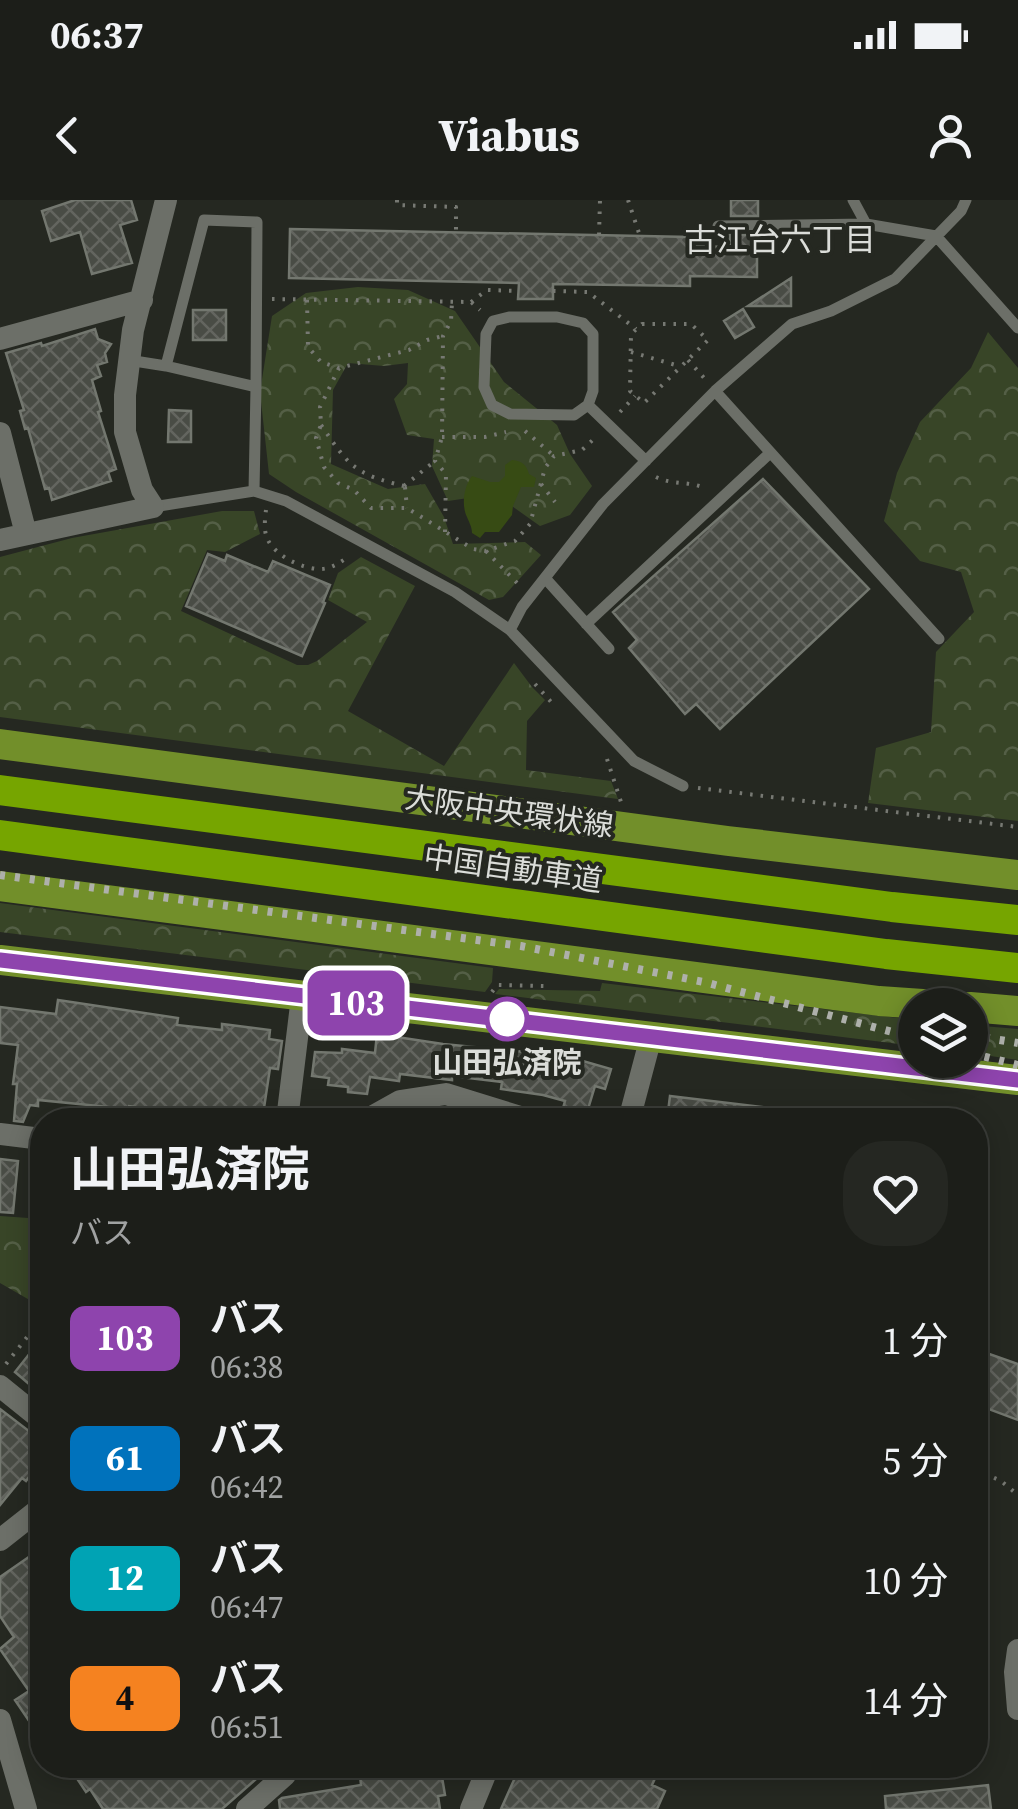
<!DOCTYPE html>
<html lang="ja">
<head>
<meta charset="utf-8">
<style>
  :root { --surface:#1c1e19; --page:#252722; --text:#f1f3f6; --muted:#a0a2a2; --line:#3a3c38 }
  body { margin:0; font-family:"Source Serif 4","Noto Sans JP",serif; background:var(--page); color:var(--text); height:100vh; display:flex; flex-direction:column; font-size:38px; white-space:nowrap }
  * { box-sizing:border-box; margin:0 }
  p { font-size:32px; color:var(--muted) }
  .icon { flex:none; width:55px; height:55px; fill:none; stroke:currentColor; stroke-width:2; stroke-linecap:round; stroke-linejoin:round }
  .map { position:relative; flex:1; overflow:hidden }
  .sheet { position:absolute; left:30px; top:908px; width:958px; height:670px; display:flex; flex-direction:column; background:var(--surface); border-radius:40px; box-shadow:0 5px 25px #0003,0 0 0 2px var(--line) }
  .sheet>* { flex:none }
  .badge { padding:0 20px; border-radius:15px; font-size:35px; line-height:65px }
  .tools { position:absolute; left:898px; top:788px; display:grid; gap:20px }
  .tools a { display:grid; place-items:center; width:90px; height:90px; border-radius:50%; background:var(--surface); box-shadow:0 5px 25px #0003,0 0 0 2px var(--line); font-size:50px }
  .map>.badge { position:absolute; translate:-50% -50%; box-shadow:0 0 0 5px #fff }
  .round { display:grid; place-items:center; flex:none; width:105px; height:105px; border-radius:40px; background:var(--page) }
  .summary { display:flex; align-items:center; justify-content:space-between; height:170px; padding:0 40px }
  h1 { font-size:48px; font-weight:700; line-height:75px }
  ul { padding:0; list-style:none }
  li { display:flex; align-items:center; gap:30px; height:120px; padding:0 40px }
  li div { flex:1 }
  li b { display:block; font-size:38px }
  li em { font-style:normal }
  li .badge { min-width:110px; font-weight:700; text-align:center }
  .status { display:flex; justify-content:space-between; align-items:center; height:70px; padding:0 50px; background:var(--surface); direction:ltr }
  .status svg { height:28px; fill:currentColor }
  header { display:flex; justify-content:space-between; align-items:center; height:130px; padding:0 40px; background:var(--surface); font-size:45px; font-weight:700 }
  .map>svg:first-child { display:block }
</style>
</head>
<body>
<div class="status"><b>06:37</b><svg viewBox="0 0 49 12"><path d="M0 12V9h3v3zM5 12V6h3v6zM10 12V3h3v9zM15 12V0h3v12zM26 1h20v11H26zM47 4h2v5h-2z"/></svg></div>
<header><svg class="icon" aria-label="back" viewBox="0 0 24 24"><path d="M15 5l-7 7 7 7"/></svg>Viabus<svg class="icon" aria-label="person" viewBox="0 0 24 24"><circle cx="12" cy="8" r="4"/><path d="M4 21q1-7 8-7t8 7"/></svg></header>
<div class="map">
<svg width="1018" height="1609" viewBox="0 0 1018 1609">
  <defs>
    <pattern id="forest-crowns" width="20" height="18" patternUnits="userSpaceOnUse" patternTransform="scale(2.5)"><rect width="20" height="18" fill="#384527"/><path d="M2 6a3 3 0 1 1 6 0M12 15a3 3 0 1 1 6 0" fill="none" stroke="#545f46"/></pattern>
    <pattern id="building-cross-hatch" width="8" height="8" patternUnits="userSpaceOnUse" patternTransform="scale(2.5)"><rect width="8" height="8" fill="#494c45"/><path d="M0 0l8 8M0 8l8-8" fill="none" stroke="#63655f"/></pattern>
  </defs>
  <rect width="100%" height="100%" fill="#252821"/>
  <path fill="url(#forest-crowns)" d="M 358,87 L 408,90 L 455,111 L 504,182 L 557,225 L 570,254 L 592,286 L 570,315 L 540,326 L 495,294 L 448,301 L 432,266 L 434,239 L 407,235 L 394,199 L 407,184 L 408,163 L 384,166 L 348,163 L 333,190 L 331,264 L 388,289 L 425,284 L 444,317 L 453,344 L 525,342 L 541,355 L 503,397 L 489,400 L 296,292 L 269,274 L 260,192 L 272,116 L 306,93 Z
    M 988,132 L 1018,168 L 1018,621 L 868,603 L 876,548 L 931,532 L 936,452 L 974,412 L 961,372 L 920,361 L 884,321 L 897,273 L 920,222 L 971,168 Z
    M 222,311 L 254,311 L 260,334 L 225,352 L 207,350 L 181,411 L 297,465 L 308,465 L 317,461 L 367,422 L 328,400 L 338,373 L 361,357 L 415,386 L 348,511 L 444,566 L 514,463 L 532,487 L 545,500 L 527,521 L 526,570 L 611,581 L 618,599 L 0,517 L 0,357 L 72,338 Z
    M 0,703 L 493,768 L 492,782 L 485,792 L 0,732 Z
    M 602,783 L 915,820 L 915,846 L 495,794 L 499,789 L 600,791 Z
    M 970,825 L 1018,829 L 1018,860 L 970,853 Z
    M 0,1016 L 42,1019 L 42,1103 L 40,1106 L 0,1083 Z"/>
  <path fill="#374b14" d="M 512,260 C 522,261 526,264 529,274 L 536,278 L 534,287 L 521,287 L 513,306 L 512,315 L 499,332 L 485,332 L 480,338 L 472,333 C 472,327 469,322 467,317 C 461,305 464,286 472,276 L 490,282 L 499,282 L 505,276 L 505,265 Z"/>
  <path fill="url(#building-cross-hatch)" stroke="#73776f" stroke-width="2.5" d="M 75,0 L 131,0 L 137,20 L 120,25 L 132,63 L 92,74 L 80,32 L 51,41 L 42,11 Z
    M 731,0 L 758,0 L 758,16 L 731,16 Z
    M 290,29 L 690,37 L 690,46 L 730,47 L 730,35 L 757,35 L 757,77 L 690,76 L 690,86 L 553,84 L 553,99 L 518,99 L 519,83 L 289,78 Z
    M 791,78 L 791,106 L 748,106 Z
    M 743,109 L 754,127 L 735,138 L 724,121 Z
    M 193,110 L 226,110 L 226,140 L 193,140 Z
    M 95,129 L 98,139 L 111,144 L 105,153 L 107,162 L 97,165 L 101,176 L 92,180 L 101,211 L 98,212 L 116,269 L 108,272 L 111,281 L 52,300 L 49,288 L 45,289 L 28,228 L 25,229 L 20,211 L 24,210 L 6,153 L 41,143 L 42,146 Z
    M 169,210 L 191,211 L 191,242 L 168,242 Z
    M 763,279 L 869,389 L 720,529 L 696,504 L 685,514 L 629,448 L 637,440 L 613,412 Z
    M 208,354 L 225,361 L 227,355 L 268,372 L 273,361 L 330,385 L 323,402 L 325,403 L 302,456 L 186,406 Z
    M 58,800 L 178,818 L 177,825 L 222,830 L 222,824 L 270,830 L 269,839 L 282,841 L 278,869 L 270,868 L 263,915 L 252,914 L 251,917 L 207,911 L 207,916 L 129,906 L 128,909 L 38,900 L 38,906 L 30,905 L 23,922 L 14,921 L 17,884 L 13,884 L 18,845 L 0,843 L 0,807 L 56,814 Z
    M 377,834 L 443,844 L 546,854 L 582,865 L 583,861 L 611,869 L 605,889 L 595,886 L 585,919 L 562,912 L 565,901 L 543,895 L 501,889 L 502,882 L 452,876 L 452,880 L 400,874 L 399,881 L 370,877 L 367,894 L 348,892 L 348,887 L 328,885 L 329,878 L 312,876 L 315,852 L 342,853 L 342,849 L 375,853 Z
    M 670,896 L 770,908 L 769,920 L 667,920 Z
    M 0,959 L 18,961 L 13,1013 L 0,1012 Z
    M 42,1138 L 42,1195 L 15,1172 Z
    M 975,1149 L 1018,1164 L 1018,1220 L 975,1204 Z
    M 0,1209 L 42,1241 L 42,1260 L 26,1281 L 22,1278 L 0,1305 Z
    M 42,1348 L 42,1540 L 15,1500 L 29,1491 L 0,1449 L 14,1437 L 0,1416 L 0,1377 Z
    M 68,1565 L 272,1565 L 222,1609 L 103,1609 L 90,1589 L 86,1592 Z
    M 359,1565 L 440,1565 L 445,1595 L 438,1596 L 440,1609 L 280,1609 L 279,1600 L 282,1598 L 361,1585 Z
    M 533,1565 L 661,1565 L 652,1585 L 665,1591 L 657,1609 L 501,1609 L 518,1571 L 534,1576 Z
    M 988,1585 L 991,1609 L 886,1609 L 885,1596 Z"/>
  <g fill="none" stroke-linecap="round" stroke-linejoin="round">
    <path stroke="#777973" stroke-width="4" stroke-dasharray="2.5 8" stroke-linecap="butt" d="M 397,0 L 397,5 L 456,7 L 456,33
      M 628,0 L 640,36
      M 599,35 L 600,0
      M 553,91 L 588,92 L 636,129
      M 272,99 L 471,102 L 480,110
      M 307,100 L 308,147 L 321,162 L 339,168 L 409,150 L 427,140 L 443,136
      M 471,102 L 487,90 L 518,91
      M 642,124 L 691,124 L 708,140 L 644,203 L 630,191 L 631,134 Z
      M 631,152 L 679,166
      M 688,160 L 705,179
      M 339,168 L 320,207 L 321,225 L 316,238 L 324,267 L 338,283 L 354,290 L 371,308 L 407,308 L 473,349 L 486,351 L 515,341 L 530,324 L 545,268 L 554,256 L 582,250 L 596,237
      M 620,212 L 635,196
      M 321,225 C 349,266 354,274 404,286
      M 525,231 L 554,256
      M 442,237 L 485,237 L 506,232
      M 656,277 C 672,285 689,281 705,288
      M 541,284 L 555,302
      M 404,286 L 435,261
      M 405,287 L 407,308
      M 266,310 C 265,317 264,328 266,335 C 271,354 301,369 320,369 C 332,369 340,362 350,356
      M 445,332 L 446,274 L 435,261 L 442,237 L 443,136 L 451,121 L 452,102
      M 486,351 L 520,386
      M 535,484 L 552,503
      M 607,559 L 621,602
      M 698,588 L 1018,627
      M 492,792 L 497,785 L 544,786
      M 6,1164 L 42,1118
      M 975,1269 L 1001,1281 L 1018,1295"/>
    <path stroke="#6c6f68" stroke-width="11" d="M 853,0 L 866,24 L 936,36 L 1018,128
      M 718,26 L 866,24
      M 509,117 L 557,117 L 583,123 L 593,134 L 593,191 L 588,205 L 574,215 L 510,214 L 492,205 L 484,187 L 486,134 L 493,121 Z
      M 128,160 L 166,166 L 256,187 L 254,291
      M 166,166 L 204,20 L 257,22 L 256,187
      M 715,191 L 939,439
      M 588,205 L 646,261
      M 153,307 L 254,291 L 286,301 L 455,392 L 510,430 L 634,561 L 683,586
      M 545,378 L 609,449
      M 586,424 L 770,253
      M 510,430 L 522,407 L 603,304 L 715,191 L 792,124 L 831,111 L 895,79 L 961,11 L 966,0"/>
    <path stroke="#6c6f68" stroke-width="22" d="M 0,139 L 142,100
      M 0,233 L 26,334
      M 0,340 L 153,307 L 142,290 L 125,232 L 125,195 L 133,130 L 166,0
      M 287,920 L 302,797
      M 366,920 L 400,901 L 446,894 L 530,920
      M 629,920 L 651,837
      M 0,934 L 42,939
      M 0,1186 L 42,1220
      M 0,1340 L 42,1307
      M 1018,1450 L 1015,1472 L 1018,1509
      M 0,1520 L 26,1609
      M 247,1609 L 285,1575 L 287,1565
      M 471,1609 L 489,1565"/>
    <path stroke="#728f2a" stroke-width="30" d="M 0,544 L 728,641 L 1018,675
      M 0,686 L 879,801 L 937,805
      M 0,760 L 1018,880
      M 970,807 L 1018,811"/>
    <path stroke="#76a500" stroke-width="30" d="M 0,590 L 892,707 L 1018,720
      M 0,635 L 886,754 L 1018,768"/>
    <path stroke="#aeb0ab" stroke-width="8" stroke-dasharray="5 10" stroke-linecap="butt" d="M 0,675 L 521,746 L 704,782 L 915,838
      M 970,835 L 1018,843
      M 970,853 L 1018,865"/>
  </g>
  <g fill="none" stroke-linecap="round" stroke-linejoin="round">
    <g stroke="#fff" stroke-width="22">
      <path id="line" d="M 0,760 L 1018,880"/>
    </g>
    <use href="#line" stroke="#8e44ad" stroke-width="15"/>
  </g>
  <circle fill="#fff" stroke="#8e44ad" stroke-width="5" cx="507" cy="819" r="20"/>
  <g text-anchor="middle" stroke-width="8" stroke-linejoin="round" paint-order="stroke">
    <g font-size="30" fill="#dbddd9" stroke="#252821">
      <text transform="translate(509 612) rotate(8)" y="10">大阪中央環状線</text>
      <text transform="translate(513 669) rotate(8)" y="10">中国自動車道</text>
    </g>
    <g font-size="30" font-weight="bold" fill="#dbddd9" stroke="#252821">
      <text x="507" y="873">山田弘済院</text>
    </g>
    <g font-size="32" fill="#dbddd9" stroke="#252821">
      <text x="780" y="51">古江台六丁目</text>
    </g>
  </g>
</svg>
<div class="tools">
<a><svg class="icon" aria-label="layers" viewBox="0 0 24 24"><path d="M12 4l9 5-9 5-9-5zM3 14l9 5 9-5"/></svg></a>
</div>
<b class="badge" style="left:356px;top:803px;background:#8e44ad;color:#fff">103</b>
<section class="sheet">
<div class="summary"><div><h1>山田弘済院</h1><p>バス</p></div><a class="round"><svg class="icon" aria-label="heart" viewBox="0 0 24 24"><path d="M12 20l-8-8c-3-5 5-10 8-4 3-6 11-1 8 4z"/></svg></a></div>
<ul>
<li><span class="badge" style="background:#8e44ad;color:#fff">103</span><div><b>バス</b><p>06:38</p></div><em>1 分</em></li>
<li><span class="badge" style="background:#0072bc;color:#fff">61</span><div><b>バス</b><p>06:42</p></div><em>5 分</em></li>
<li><span class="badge" style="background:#00a3b4;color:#fff">12</span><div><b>バス</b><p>06:47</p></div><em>10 分</em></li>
<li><span class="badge" style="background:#f58220;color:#111">4</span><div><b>バス</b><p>06:51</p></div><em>14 分</em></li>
</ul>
</section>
</div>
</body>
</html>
